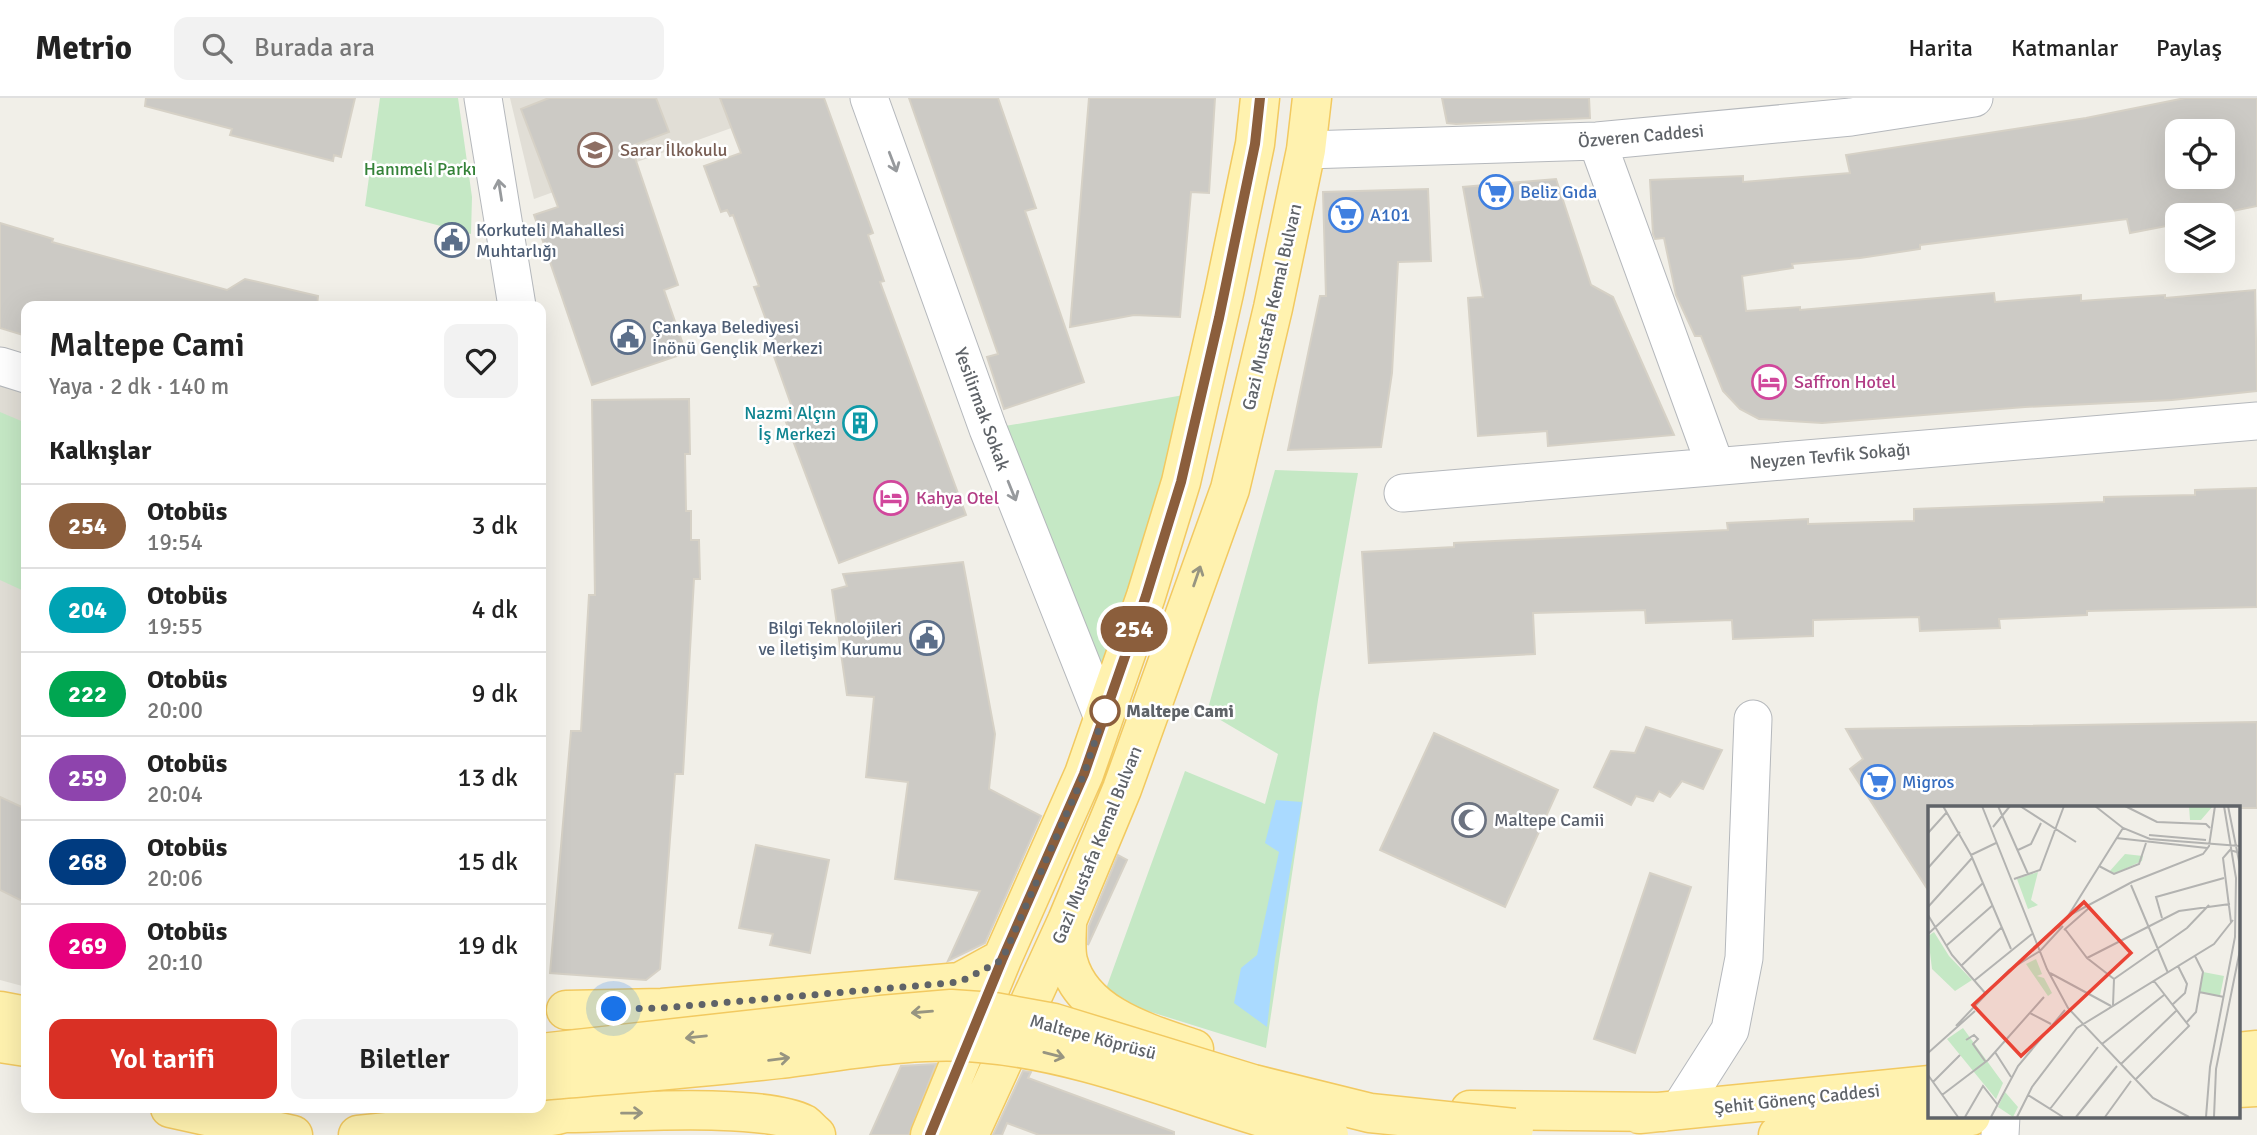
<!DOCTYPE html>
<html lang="tr">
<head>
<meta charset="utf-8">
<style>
  :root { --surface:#fff; --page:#f2f2f2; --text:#222; --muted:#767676; --line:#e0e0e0; --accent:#d93025 }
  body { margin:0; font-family:Signika,sans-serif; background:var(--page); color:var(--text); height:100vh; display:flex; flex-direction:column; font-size:26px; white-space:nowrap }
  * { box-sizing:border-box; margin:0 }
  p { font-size:23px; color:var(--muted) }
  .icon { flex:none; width:38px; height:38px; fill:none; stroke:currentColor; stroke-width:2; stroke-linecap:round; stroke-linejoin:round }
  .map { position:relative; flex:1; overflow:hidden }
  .sheet { position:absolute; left:21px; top:203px; width:525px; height:812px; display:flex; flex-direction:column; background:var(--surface); border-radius:14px; box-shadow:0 7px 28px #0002 }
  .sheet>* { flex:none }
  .badge { padding:0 14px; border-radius:23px; font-size:24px; line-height:46px }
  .controls { position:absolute; left:2165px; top:21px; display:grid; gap:14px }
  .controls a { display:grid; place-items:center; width:70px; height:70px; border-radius:14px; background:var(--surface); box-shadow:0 7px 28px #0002; font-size:35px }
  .you { position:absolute; width:35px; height:35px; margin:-18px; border:5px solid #fff; border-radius:50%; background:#1a73e8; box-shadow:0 0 0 10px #1a73e833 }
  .map>.badge { position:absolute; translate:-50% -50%; box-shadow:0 0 0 4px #fff }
  h2 { padding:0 28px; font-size:26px; line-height:63px }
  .round { display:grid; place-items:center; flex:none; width:74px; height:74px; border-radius:14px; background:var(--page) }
  .summary { display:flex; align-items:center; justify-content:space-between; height:119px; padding:0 28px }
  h1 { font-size:33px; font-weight:600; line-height:52px }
  .button { display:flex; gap:14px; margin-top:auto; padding:14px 28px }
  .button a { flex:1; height:80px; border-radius:14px; background:var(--accent); color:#fff; font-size:28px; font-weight:600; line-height:80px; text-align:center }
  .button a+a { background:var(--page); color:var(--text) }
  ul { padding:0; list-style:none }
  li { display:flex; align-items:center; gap:21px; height:84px; padding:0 28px; border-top:2px solid var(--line) }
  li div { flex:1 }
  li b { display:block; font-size:26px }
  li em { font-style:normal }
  li .badge { min-width:77px; font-weight:700; text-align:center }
  header { display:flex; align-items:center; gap:42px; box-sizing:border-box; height:98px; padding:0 35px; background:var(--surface); border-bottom:2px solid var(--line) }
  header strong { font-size:33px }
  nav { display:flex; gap:38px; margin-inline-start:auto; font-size:24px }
  .search { width:490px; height:63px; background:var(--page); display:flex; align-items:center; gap:18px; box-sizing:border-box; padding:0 24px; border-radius:14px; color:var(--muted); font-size:26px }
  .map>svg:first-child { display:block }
</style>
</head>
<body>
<header>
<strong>Metrio</strong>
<div class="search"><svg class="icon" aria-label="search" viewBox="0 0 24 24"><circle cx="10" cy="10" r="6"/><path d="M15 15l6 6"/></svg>Burada ara</div>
<nav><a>Harita</a><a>Katmanlar</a><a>Paylaş</a></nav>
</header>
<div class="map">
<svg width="2257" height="1037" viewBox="0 0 2257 1037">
  <rect width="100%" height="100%" fill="#f1efe8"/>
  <path fill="#e1ded6" d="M 510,0 L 815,0 L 534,101 Z
    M 0,268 L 26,276 L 26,889 L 0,882 Z"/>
  <path fill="#c5e8c5" d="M 380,0 L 458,0 L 472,99 L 471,136 L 365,108 Z
    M 1201,294 L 1103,620 L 988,331 Z
    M 0,314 L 26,325 L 26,494 L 0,482 Z
    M 1275,372 L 1358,375 L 1318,602 L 1266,950 L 1103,899 L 1185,673 L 1265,706 L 1278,656 L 1207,614 Z"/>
  <path fill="#aadaff" d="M 1276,702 L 1302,704 L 1275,861 L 1267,929 L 1234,905 L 1241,870 L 1257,857 L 1279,754 L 1265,745 Z"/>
  <path fill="#cccac5" stroke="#d6d1c6" stroke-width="2" fill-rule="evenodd" d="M 146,0 L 355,0 L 341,59 L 334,57 L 333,63 L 230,37 L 232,31 L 145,8 Z
    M 549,0 L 656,0 L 669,34 L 631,48 L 678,187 L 664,192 L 686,255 L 592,287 L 534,117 L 558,109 L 521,11 Z
    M 720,0 L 824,0 L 873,135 L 868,137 L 884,183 L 880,184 L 966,417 L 839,465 L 783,316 L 793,312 L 770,247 L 773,241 L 754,189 L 759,188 L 733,117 L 730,118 L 727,112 L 721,114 L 704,68 L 741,55 Z
    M 909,0 L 998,0 L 1036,110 L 1025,113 L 1084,284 L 1004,311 L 987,259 L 998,256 Z
    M 1089,0 L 1215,0 L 1209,95 L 1191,94 L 1180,219 L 1134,217 L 1070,229 Z
    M 1442,0 L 1589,0 L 1590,20 L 1456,26 L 1447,25 Z
    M 2185,0 L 2257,0 L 2257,108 L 2213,117 L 2177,117 L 2177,126 L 2130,135 L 2127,121 L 1920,147 L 1920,151 L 1860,160 L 1792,166 L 1793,170 L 1742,178 L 1746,213 L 1800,209 L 1800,212 L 1994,195 L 1995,204 L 2081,197 L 2081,203 L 2165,197 L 2165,200 L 2255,192 L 2257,293 L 2172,302 L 2025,309 L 1822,325 L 1759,321 L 1740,311 L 1723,293 L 1701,238 L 1695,238 L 1676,197 L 1664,140 L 1655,141 L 1653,136 L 1650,82 L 1743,78 L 1743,84 L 1850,75 L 1846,57 L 2086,20 ZM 2177,33 L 2222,33 L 2222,79 L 2177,79 Z
    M 1556,81 L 1591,187 L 1613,199 L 1674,337 L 1548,348 L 1547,333 L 1478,338 L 1468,200 L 1483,199 L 1463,89 Z
    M 1428,91 L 1431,163 L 1398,164 L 1392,275 L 1381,349 L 1288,352 L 1320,198 L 1326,198 L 1323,94 Z
    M 0,125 L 53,141 L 52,144 L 227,192 L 245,181 L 318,198 L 317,208 L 26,208 L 26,238 L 0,230 Z
    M 689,301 L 690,356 L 685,356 L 686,413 L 691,413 L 691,442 L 699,442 L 700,481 L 694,481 L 683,676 L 675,676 L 660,871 L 646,882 L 550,875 L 571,633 L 581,633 L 589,497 L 595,497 L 592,302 Z
    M 2257,390 L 2257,509 L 2087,513 L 2087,517 L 1999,521 L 2000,530 L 1920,533 L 1919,519 L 1813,522 L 1813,538 L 1733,541 L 1732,522 L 1646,525 L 1645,512 L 1533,515 L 1535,556 L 1369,565 L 1362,454 L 1454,449 L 1454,445 L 1728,432 L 1727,425 L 1808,421 L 1808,426 L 1914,423 L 1914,411 L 2104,404 L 2104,399 L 2195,397 L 2195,392 Z
    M 963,464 L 995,636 L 989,691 L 1041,718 L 985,845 L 948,863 L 980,793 L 895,781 L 908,684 L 866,679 L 874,599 L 847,597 L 832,492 L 847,488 L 843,476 Z
    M 2257,624 L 2257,710 L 1930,710 L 1930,795 L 1850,671 L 1863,661 L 1846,631 Z
    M 1646,629 L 1722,652 L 1703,691 L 1682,683 L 1670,699 L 1659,693 L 1653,703 L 1636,698 L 1631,707 L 1594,689 L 1611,653 L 1635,655 Z
    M 1434,635 L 1558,692 L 1505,809 L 1380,752 Z
    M 0,699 L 26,711 L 26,805 L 0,792 Z
    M 756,747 L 829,762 L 810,855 L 770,847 L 773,836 L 739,830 Z
    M 1118,757 L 1127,762 L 1088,847 L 1089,828 Z
    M 1650,775 L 1691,789 L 1635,955 L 1594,941 Z
    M 936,966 L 909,1037 L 870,1037 L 901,968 Z
    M 1023,973 L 1031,974 L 1028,980 L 1174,1034 L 1174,1037 L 1039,1037 L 1007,1025 L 1002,1037 L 993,1037 Z"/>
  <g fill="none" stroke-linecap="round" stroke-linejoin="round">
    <g stroke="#b5b8bc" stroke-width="39">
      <path id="minor" d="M 483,0 L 517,208
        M 869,0 L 988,331 L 1103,620
        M 1597,43 L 1715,367
        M 1306,52 L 1597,43 L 1851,19 L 1974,0
        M 0,268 L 26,276
        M 1403,395 L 2257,323
        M 1679,1012 L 1730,932 L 1744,860 L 1753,621
        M 2000,1037 L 2001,1018"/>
    </g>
    <g stroke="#f2c960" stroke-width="41">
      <path id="major" d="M 1067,824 C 1067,836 1065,851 1068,863 C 1082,917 1147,935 1194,951
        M 566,912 L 662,910 L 960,884 L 1002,861
        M 0,913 L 26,918
        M 0,945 L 26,949
        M 2238,954 L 2257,952
        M 2238,990 L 2257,989
        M 170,1010 L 293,1037
        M 518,1010 C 539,1023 566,1020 584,1003
        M 1470,1012 L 1663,1014
        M 563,1015 C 617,1015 761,1004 804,1026 C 808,1029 812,1034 816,1037
        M 1639,1016 L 1930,987
        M 358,1037 L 544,1018
        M 930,1037 L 1002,861 L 1084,676 L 1146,498 L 1181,384 L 1224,195 L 1255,46 L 1260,0
        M 969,1037 L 1067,823 L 1122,691 L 1230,391 L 1273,210 L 1306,52 L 1312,0
        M 1778,1037 L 1971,1018"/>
    </g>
    <use href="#minor" stroke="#fff" stroke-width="37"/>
    <use href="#major" stroke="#fff2af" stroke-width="38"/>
    <g stroke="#f2c960" stroke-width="41" stroke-linecap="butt">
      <path id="major-bridge" d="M 541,955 L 881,917 L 951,911 L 994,914 L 1054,925 L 1253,986 L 1370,1015 L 1514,1030
        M 541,983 C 620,976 700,970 779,961 C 845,953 914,939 980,945 C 1100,955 1212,1011 1329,1037"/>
    </g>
    <use href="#major-bridge" stroke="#fff2af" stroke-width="38"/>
  </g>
  <defs><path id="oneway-shaft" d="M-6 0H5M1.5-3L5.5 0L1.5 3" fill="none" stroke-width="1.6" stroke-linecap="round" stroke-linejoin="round" transform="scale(1.75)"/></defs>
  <g stroke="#979a9d">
    <use href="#oneway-shaft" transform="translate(893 64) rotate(69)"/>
    <use href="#oneway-shaft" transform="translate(500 92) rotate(-99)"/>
    <use href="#oneway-shaft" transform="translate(1012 393) rotate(68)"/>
  </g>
  <g stroke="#979581">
    <use href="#oneway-shaft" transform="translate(1197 478) rotate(-71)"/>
    <use href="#oneway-shaft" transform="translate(922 914) rotate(175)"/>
    <use href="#oneway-shaft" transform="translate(696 939) rotate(174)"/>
    <use href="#oneway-shaft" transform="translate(1054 957) rotate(14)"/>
    <use href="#oneway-shaft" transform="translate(779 961) rotate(-7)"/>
    <use href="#oneway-shaft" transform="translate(632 1015) rotate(-1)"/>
  </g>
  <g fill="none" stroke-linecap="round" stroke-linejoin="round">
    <g stroke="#fff" stroke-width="16">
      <path id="line" d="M 930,1037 L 1002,862 L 1084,676 L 1146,498 L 1181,384 L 1219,220 L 1255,46 L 1260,0"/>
    </g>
    <use href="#line" stroke="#8b5e3c" stroke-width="10"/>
    <path stroke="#5f6368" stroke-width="7" stroke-dasharray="0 12.6" d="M 614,911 L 662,910 L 960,884 L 1002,862 L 1084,676 L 1105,613"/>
  </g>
  <defs>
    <g id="school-ring" transform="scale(1.75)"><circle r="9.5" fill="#fff" stroke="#8d6e63" stroke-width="1.5"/><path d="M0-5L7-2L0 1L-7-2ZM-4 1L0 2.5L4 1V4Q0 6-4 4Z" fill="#8d6e63"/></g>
    <g id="supermarket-ring" transform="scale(1.75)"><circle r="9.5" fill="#fff" stroke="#3f7fe0" stroke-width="1.5"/><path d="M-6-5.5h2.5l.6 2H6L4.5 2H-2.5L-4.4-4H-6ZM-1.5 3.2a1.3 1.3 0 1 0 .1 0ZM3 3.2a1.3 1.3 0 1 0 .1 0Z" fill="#3f7fe0"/></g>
    <g id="civic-ring" transform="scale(1.75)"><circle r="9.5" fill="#fff" stroke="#5c6f8a" stroke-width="1.5"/><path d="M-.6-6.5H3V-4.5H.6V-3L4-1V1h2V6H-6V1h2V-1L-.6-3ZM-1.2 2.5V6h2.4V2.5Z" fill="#5c6f8a"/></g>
    <g id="hotel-ring" transform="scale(1.75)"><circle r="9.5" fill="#fff" stroke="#d1479c" stroke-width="1.5"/><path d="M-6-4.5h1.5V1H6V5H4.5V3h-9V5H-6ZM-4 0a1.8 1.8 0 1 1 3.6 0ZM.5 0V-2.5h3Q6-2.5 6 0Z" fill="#d1479c"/></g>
    <g id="building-ring" transform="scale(1.75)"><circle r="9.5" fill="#fff" stroke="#0f9aa8" stroke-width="1.5"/><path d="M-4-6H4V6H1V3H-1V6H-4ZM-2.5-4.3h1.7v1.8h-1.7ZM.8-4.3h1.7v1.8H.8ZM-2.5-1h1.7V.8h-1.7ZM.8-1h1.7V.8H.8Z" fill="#0f9aa8"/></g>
    <g id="mosque-ring" transform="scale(1.75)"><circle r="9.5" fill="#fff" stroke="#6b7280" stroke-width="1.5"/><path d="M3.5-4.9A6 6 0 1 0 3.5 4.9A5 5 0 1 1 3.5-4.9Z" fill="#6b7280"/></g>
  </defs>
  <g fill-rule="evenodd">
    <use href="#school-ring" x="595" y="52"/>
    <use href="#supermarket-ring" x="1496" y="94"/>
    <use href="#supermarket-ring" x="1346" y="117"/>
    <use href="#civic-ring" x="452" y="142"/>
    <use href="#civic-ring" x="628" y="239"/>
    <use href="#hotel-ring" x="1769" y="284"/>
    <use href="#building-ring" x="860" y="325"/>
    <use href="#hotel-ring" x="891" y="400"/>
    <use href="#civic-ring" x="927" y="540"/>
    <use href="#supermarket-ring" x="1878" y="684"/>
    <use href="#mosque-ring" x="1469" y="722"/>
  </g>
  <circle fill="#fff" stroke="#8b5e3c" stroke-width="3.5" cx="1105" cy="613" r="14"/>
  <g text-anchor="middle" stroke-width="5" stroke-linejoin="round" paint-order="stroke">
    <g font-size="18" fill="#5f6368" stroke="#fff">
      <text transform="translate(1641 38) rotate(-5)" y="6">Özveren Caddesi</text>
      <text transform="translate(1272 209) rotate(-77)" y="6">Gazi Mustafa Kemal Bulvarı</text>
      <text transform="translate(982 311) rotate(70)" y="6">Yesilirmak Sokak</text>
      <text transform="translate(1830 358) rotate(-5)" y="6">Neyzen Tevfik Sokağı</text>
      <text transform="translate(1097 747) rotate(-68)" y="6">Gazi Mustafa Kemal Bulvarı</text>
      <text transform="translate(1093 939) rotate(15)" y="6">Maltepe Köprüsü</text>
      <text transform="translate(1797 1001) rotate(-6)" y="6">Şehit Gönenç Caddesi</text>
    </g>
    <g font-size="18" fill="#785e54" stroke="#fff" text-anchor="start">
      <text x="620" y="58">Sarar İlkokulu</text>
    </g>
    <g font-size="18" fill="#348238" stroke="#fff">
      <text x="420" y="77">Hanımeli Parkı</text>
    </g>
    <g font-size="18" fill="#366cbe" stroke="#fff" text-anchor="start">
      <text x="1520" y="100">Beliz Gıda</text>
      <text x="1370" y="123">A101</text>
      <text x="1902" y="690">Migros</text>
    </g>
    <g font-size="18" fill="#4e5e75" stroke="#fff" text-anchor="start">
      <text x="476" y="138">Korkuteli Mahallesi<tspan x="476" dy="21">Muhtarlığı</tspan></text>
      <text x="652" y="235">Çankaya Belediyesi<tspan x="652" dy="21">İnönü Gençlik Merkezi</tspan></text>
      <text x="902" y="536" text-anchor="end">Bilgi Teknolojileri<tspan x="902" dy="21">ve İletişim Kurumu</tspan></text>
    </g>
    <g font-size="18" fill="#b23c85" stroke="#fff" text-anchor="start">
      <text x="1794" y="290">Saffron Hotel</text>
      <text x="916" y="406">Kahya Otel</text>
    </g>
    <g font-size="18" fill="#0d838f" stroke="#fff" text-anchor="end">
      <text x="836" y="321">Nazmi Alçın<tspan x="836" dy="21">İş Merkezi</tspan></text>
    </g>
    <g font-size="18" font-weight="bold" fill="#5f6368" stroke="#fff" text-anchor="start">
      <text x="1126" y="619">Maltepe Cami</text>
    </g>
    <g font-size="18" fill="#5b616d" stroke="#fff" text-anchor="start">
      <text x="1494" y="728">Maltepe Camii</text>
    </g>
  </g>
  <g transform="translate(1928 708)">
    <rect width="312" height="312" fill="#f1efe8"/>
    <path d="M 261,0 L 285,0 L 273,14 L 262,14 ZM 197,48 L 215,50 L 214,55 L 188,67 L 181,66 ZM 110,66 L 103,94 L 110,99 L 100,103 L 89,73 ZM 6,126 L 21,150 L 44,174 L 27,185 L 4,163 L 0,130 ZM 108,153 L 114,168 L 109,170 L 116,172 L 124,187 L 120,190 L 98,158 ZM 275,166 L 296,170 L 292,190 L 271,186 ZM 35,222 L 75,277 L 68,293 L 19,233 ZM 77,286 L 90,301 L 85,311 L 70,301 Z" fill="#c5e8c5"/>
    <path fill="none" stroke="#b3b3b1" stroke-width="2" d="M 15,0 L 43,49 L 83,143M 54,0 L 119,163 L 140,202 L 225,292 L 261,311M 70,0 L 100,68M 92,0 L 148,36M 167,0 L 195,22 L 222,33 L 312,40M 197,0 L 229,16 L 278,18 L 282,22M 300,0 L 312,60M 65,21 L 82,0M 0,27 L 19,6M 221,29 L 278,34M 188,32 L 279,42M 90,44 L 103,38 L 113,17M 43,49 L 68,37M 171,60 L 186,68 L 211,58 L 218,37M 0,62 L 32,26M 86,73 L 112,64 L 136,0M 203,79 L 240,167M 0,101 L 44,52M 0,109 L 24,149 L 58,188M 140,110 L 195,22M 234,112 L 228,91 L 296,72M 303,116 L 295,52 L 302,44 L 312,47M 130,122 L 140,110 L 204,76 L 275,48 L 281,40 L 287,0M 137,123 L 159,152 L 186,173M 136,124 L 161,102M 0,128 L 55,77M 18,140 L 65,99M 159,152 L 251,105 L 302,98M 33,160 L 74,121M 122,167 L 183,200M 186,173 L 259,122 L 281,99M 47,174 L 104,128M 271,186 L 296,191M 185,199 L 186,173M 244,199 L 257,187 L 259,178 L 250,160M 102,207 L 123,218M 258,217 L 268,206 L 275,166 L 267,150M 28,220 L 81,164 L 112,145 L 135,120M 38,234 L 46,229 L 50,233 L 45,238 L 57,255M 174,238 L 236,189M 67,246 L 83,271M 0,247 L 47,205M 193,258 L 248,205M 0,269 L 30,311M 208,273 L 261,220 L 226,175M 5,276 L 32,249M 14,289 L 60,254 L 116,191M 100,289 L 135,311M 122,303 L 170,241M 37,311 L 55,280 L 69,298M 63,311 L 90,260 L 137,204M 89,311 L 104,281 L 149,222 L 286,138 L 305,114M 148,311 L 189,260M 177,311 L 203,275M 278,311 L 282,261 L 307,131 L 308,72 L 296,0M 286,311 L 288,263 L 312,144"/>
    <path fill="#ea4335" fill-opacity="0.15" stroke="#ea4335" stroke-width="3.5" d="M 156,96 L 203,147 L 93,250 L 45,199 Z"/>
    <rect width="312" height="312" fill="none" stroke="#5f6368" stroke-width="3.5"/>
  </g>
</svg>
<div class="controls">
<a><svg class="icon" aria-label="locate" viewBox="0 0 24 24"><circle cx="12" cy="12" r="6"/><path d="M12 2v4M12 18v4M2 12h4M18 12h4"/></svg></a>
<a><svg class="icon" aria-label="layers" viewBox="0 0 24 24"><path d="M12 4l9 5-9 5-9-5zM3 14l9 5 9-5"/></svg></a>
</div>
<div class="you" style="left:614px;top:911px"></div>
<b class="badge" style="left:1134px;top:531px;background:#8b5e3c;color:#fff">254</b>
<section class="sheet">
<div class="summary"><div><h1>Maltepe Cami</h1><p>Yaya · 2 dk · 140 m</p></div><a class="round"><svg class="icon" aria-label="heart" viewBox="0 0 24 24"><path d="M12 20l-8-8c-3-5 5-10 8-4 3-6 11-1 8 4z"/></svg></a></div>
<h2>Kalkışlar</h2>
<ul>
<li><span class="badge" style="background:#8b5e3c;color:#fff">254</span><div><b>Otobüs</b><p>19:54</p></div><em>3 dk</em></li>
<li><span class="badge" style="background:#00a3b4;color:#fff">204</span><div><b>Otobüs</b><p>19:55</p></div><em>4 dk</em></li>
<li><span class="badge" style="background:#00a651;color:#fff">222</span><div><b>Otobüs</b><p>20:00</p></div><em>9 dk</em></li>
<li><span class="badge" style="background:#8e44ad;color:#fff">259</span><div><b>Otobüs</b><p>20:04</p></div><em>13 dk</em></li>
<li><span class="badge" style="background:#003b80;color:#fff">268</span><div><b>Otobüs</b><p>20:06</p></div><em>15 dk</em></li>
<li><span class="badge" style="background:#e6007e;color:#fff">269</span><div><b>Otobüs</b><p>20:10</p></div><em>19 dk</em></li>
</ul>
<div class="button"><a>Yol tarifi</a><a>Biletler</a></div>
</section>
</div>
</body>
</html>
